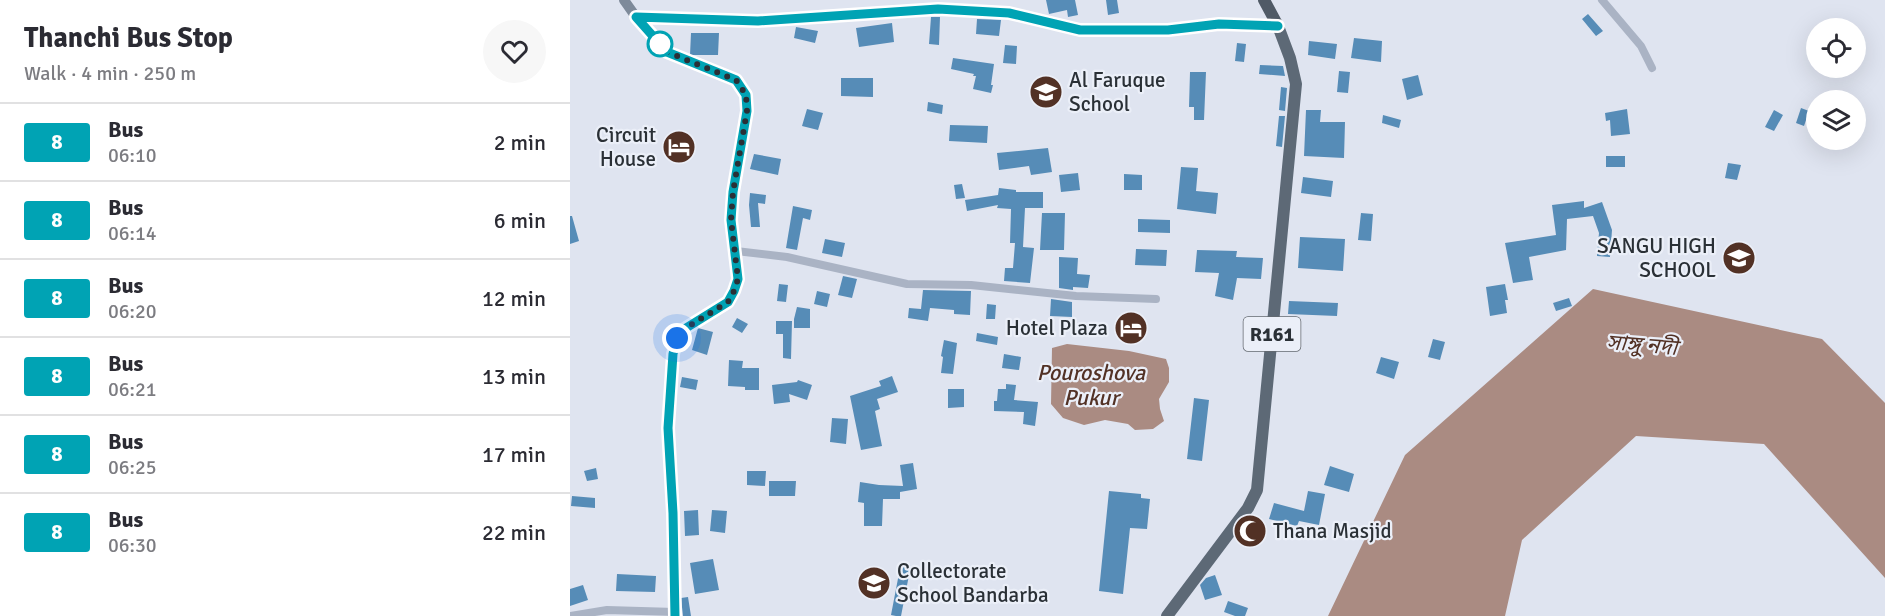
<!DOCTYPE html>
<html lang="en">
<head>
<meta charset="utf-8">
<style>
  :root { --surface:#fff; --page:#f7f7f7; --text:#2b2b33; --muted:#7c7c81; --line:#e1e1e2 }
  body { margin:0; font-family:Signika,"Noto Sans Bengali",sans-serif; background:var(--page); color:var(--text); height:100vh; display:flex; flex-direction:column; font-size:22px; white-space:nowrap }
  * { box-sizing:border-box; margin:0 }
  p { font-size:20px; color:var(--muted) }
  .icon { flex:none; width:33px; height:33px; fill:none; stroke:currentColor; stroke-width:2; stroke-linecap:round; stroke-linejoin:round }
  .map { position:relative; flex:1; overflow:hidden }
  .panel { display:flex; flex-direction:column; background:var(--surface); width:570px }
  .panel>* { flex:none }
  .badge { padding:0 12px; border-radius:4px; font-size:21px; line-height:39px }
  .controls { position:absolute; left:1236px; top:18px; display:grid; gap:12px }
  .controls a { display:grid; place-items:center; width:60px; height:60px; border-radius:50%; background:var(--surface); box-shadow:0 6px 24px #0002; font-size:30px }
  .you { position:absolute; width:30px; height:30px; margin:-15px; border:4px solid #fff; border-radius:50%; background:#1a73e8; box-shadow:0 0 0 9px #1a73e833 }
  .map>.badge { position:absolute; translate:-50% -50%; box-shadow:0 0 0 3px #fff }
  .round { display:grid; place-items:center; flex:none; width:63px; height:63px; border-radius:32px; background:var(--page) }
  .headline { display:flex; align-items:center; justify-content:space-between; height:102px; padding:0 24px }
  h1 { font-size:28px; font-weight:700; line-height:45px }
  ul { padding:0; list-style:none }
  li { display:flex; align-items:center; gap:18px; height:78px; padding:0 24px; border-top:2px solid var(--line) }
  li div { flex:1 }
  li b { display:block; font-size:22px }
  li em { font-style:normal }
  li .badge { min-width:66px; font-weight:700; text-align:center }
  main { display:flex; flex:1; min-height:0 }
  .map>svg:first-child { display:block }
</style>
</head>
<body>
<main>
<section class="panel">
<div class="headline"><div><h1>Thanchi Bus Stop</h1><p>Walk · 4 min · 250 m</p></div><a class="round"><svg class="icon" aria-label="heart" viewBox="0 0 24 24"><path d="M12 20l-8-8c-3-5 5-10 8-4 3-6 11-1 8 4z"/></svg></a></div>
<ul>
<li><span class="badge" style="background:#00a3b4;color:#fff">8</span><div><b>Bus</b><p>06:10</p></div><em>2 min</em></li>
<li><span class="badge" style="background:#00a3b4;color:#fff">8</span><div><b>Bus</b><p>06:14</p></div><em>6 min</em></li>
<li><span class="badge" style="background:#00a3b4;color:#fff">8</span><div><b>Bus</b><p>06:20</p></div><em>12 min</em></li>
<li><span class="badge" style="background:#00a3b4;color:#fff">8</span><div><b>Bus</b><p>06:21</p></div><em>13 min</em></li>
<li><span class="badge" style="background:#00a3b4;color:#fff">8</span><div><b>Bus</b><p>06:25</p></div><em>17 min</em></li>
<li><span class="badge" style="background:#00a3b4;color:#fff">8</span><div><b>Bus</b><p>06:30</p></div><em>22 min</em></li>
</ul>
</section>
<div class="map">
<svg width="1315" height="616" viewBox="0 0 1315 616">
  <rect width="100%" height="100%" fill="#dfe4f0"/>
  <path fill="#aa8b82" d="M 1023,289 L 1252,339 L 1315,403 L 1315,578 L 1194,444 L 1066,436 L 952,540 L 935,616 L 758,616 L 835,455 Z
    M 497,344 L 559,351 L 596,359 L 599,368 L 599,382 L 589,399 L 590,409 L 594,421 L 583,429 L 565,430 L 558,424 L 535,420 L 514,425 L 493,418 L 481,404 L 482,348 Z"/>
  <path fill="#568cb7" d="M 476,0 L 505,0 L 508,15 L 498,17 L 497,10 L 479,14 Z
    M 536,0 L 547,0 L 549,13 L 538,15 Z
    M 1018,14 L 1033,31 L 1026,36 L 1012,19 Z
    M 361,17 L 370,17 L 369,45 L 359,44 Z
    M 407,19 L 431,20 L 429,36 L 406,34 Z
    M 322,23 L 324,42 L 289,47 L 286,28 Z
    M 226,27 L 248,31 L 245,43 L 224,38 Z
    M 121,33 L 149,33 L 148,55 L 120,55 Z
    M 784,38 L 812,41 L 811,62 L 781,58 Z
    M 739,41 L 767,44 L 765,59 L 738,55 Z
    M 667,43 L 676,44 L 674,62 L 665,61 Z
    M 435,45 L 447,46 L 446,64 L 433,63 Z
    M 383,58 L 424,64 L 421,85 L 423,85 L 421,93 L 403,89 L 406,76 L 403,76 L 404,74 L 381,69 Z
    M 690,65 L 713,66 L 715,76 L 689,74 Z
    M 769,71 L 780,72 L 778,93 L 767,92 Z
    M 620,72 L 636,72 L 634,120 L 624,120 L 624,107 L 619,107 Z
    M 848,75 L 853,95 L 837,100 L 832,79 Z
    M 271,78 L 303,78 L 303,97 L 271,96 Z
    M 711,87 L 717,88 L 715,111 L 709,110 Z
    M 358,102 L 373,105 L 372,114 L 357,111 Z
    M 1231,108 L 1239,111 L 1234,126 L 1226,123 Z
    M 237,109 L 253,113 L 248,130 L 232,126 Z
    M 1057,109 L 1060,134 L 1041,136 L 1040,120 L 1036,121 L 1035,113 Z
    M 736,110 L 751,110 L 750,122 L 775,122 L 774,158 L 734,156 Z
    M 1204,110 L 1213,115 L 1204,131 L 1195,127 Z
    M 813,115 L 831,120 L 829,128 L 812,123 Z
    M 709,116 L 715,116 L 712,147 L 706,146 Z
    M 380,125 L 418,126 L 417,143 L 379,141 Z
    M 478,148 L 482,172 L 461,175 L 459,166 L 429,170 L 427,153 Z
    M 184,154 L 211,159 L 208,175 L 180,169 Z
    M 1036,156 L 1055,156 L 1055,167 L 1036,167 Z
    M 1158,163 L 1171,165 L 1167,180 L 1155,178 Z
    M 611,167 L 628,168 L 626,191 L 648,193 L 646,214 L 607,209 Z
    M 508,173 L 510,190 L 491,192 L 489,175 Z
    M 554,174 L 572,175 L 572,190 L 554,190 Z
    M 733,177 L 763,181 L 761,197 L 731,193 Z
    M 392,184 L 395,198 L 386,199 L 384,185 Z
    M 429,188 L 446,190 L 446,192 L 473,192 L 473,208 L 455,208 L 453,247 L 464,248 L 460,283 L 434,281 L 435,268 L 443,268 L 445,243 L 440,243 L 441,209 L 427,208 L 428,205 L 397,211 L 395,200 L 428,195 Z
    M 180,193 L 196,195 L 195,204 L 188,203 L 190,227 L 181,227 L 179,205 Z
    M 1014,201 L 1014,208 L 1032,202 L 1042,230 L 1040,257 L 1027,256 L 1029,233 L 1023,216 L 997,219 L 996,250 L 959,257 L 963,280 L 943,283 L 935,243 L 986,235 L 982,205 Z
    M 223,206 L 242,210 L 240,220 L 233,218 L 227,250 L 216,248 Z
    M 472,213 L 495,213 L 494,250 L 470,250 Z
    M 791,213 L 803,214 L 801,241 L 788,240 Z
    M 0,216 L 2,216 L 9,241 L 0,244 Z
    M 568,219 L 600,220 L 600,233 L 568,232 Z
    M 730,237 L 775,239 L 773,271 L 728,268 Z
    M 255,239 L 275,243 L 272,257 L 252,253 Z
    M 566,249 L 597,250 L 596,266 L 565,265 Z
    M 627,250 L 667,251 L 666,257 L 693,258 L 691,279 L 667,278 L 663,300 L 645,296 L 649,273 L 625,272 Z
    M 489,257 L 508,258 L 507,274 L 520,275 L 518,288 L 503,287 L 503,290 L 489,288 Z
    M 273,276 L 287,279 L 282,298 L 268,295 Z
    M 209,284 L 218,285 L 216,302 L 207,301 Z
    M 935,284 L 938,300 L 935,300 L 937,313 L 920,316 L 916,287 Z
    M 353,290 L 401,291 L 400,315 L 384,314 L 384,310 L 360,308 L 358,321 L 338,318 L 339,308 L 351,309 Z
    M 247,291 L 260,294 L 257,307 L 244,304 Z
    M 999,298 L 1002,306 L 986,311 L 983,303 Z
    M 481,299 L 502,302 L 502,317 L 480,316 Z
    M 719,301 L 768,303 L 767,316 L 718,314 Z
    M 417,304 L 426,305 L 425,319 L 416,319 Z
    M 227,307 L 240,309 L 240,328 L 224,328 L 224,319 Z
    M 167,318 L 178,324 L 172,333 L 162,327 Z
    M 206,321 L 222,321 L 221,359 L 213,358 L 213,334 L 206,334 Z
    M 128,328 L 143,332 L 137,355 L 122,350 Z
    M 407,333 L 428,337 L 427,345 L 406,341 Z
    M 863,339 L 875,342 L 870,360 L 858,357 Z
    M 374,340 L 387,343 L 383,374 L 371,373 L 373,357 L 371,356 Z
    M 434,354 L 451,357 L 449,370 L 432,368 Z
    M 811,357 L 829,362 L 824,379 L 806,373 Z
    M 159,360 L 173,361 L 172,368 L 189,368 L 189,390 L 175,390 L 175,387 L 158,386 Z
    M 322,376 L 328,392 L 307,399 L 310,409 L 305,411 L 312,446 L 291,450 L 280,396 L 311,386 L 309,381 Z
    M 112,377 L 128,380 L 126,390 L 110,387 Z
    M 228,380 L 242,385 L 237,400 L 219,394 L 220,402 L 204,404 L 202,385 L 227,382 Z
    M 436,384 L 446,385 L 444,400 L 468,402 L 465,426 L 453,424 L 454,412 L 424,411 L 424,401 L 427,401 L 428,389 L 436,389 Z
    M 378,389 L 394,389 L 394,407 L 378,408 Z
    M 624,398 L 639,400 L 632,461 L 617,459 Z
    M 262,418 L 278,419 L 276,444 L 260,442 Z
    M 343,463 L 347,489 L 330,492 L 330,499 L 313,499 L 312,526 L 294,526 L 294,503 L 288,502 L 290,482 L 309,485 L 333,486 L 330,465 Z
    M 760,466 L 784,474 L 779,492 L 754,485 Z
    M 26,468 L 28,479 L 17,481 L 14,471 Z
    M 177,471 L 196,471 L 195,486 L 177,485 Z
    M 199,481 L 226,481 L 225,496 L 199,496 Z
    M 539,491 L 571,494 L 571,498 L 580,499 L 577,529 L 560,528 L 553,594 L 529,591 Z
    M 738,491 L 755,494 L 749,525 L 729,521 L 727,526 L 699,519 L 704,503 L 734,511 Z
    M 2,496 L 25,498 L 25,508 L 1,506 Z
    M 128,510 L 129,535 L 115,536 L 114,511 Z
    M 142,510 L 157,511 L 155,533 L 140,531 Z
    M 143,559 L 149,590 L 125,594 L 120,563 Z
    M 331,563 L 341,565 L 331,616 L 326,616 L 321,615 Z
    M 47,574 L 86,576 L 85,592 L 46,591 Z
    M 645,575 L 652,595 L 635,600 L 630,585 L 636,578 Z
    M 13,585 L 18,600 L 0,606 L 0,589 Z
    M 118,597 L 121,616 L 113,616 L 111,598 Z
    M 658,601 L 678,608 L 675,616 L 665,616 L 654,612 Z"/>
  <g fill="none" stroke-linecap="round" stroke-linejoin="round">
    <path stroke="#aab3c4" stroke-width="8" d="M 1032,0 L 1071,46 L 1082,68
      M 66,17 L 97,52 L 166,80 L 176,95 L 177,111 L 163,192 L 161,220 L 168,279 L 164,291 L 158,302 L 116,329 L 107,338 L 103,354 L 98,428 L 103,513 L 105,616
      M 166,251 L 217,257 L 337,284 L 401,285 L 506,296 L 586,299
      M 0,616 L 37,610 L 105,612"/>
    <path stroke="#7e8a9a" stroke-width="10" d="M 54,0 L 66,17 L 188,21 L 368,9 L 439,13 L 510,30 L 598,30 L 649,24 L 708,26"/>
    <path stroke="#5d6976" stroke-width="12" d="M 597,616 L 678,508 L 687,490 L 726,84 L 720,58 L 708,26"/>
    <path stroke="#505a66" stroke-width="12" d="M 694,0 L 708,26"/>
  </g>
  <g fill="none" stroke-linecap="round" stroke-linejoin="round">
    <g stroke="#fff" stroke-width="14">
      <path id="line" d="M 105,616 L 103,513 L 98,428 L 103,354 L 107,338 L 116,328 L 158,302 L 164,291 L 168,279 L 161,220 L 163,192 L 177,111 L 176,95 L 166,80 L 97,52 L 66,17 L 188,21 L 368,9 L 439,13 L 510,30 L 598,30 L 649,24 L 708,26"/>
    </g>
    <use href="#line" stroke="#00a3b4" stroke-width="9"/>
    <path stroke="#2a3036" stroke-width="6" stroke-dasharray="0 10.8" d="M 90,44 L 97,52 L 166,80 L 176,95 L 177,111 L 163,192 L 161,220 L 168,279 L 164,291 L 158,302 L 116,328 L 107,338"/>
  </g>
  <defs>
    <g id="school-disc" transform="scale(1.725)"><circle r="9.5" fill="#523125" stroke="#ebeff8"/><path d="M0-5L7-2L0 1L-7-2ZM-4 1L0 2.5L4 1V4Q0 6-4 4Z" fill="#fff"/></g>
    <g id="hotel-disc" transform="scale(1.725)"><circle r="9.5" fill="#523125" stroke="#ebeff8"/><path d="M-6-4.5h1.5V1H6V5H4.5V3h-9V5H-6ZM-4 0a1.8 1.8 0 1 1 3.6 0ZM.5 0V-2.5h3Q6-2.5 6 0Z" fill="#fff"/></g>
    <g id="mosque-disc" transform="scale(1.725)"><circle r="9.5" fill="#523125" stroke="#ebeff8"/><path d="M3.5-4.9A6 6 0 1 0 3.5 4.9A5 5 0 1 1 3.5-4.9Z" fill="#fff"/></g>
  </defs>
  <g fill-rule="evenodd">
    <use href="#school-disc" x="476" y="92"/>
    <use href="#hotel-disc" x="109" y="147"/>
    <use href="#school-disc" x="1169" y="258"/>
    <use href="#hotel-disc" x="561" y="328"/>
    <use href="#mosque-disc" x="680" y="531"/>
    <use href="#school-disc" x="304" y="583"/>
  </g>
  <circle fill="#fff" stroke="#00a3b4" stroke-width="3" cx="90" cy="44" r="12"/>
  <g text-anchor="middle" stroke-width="4.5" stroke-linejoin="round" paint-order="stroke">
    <rect fill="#ebeff8" stroke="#646970" stroke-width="1.5" x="673.5" y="317" width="57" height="34" rx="4.5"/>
    <g font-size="20" font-weight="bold" fill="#2a3036">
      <text x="702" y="341">R161</text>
    </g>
    <g font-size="21" fill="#2a3036" stroke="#ebeff8" text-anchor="start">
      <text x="499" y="87">Al Faruque<tspan x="499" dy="24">School</tspan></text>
      <text x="86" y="142" text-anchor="end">Circuit<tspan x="86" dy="24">House</tspan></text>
      <text x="1146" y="253" text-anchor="end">SANGU HIGH<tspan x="1146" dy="24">SCHOOL</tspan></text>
      <text x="538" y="335" text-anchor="end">Hotel Plaza</text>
      <text x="703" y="538">Thana Masjid</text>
      <text x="327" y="578">Collectorate<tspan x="327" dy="24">School Bandarba</tspan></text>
    </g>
    <g font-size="22" font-style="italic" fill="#523125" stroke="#ebeff8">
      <text transform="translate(1072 344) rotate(5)" y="8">সাঙ্গু নদী</text>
      <text x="521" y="380">Pouroshova<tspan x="521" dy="25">Pukur</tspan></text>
    </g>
  </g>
</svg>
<div class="controls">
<a><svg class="icon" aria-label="locate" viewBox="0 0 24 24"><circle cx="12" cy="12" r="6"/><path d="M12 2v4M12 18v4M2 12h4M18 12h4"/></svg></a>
<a><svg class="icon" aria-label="layers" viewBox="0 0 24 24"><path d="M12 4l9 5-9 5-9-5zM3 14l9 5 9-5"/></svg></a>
</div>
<div class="you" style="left:107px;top:338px"></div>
</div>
</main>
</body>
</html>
